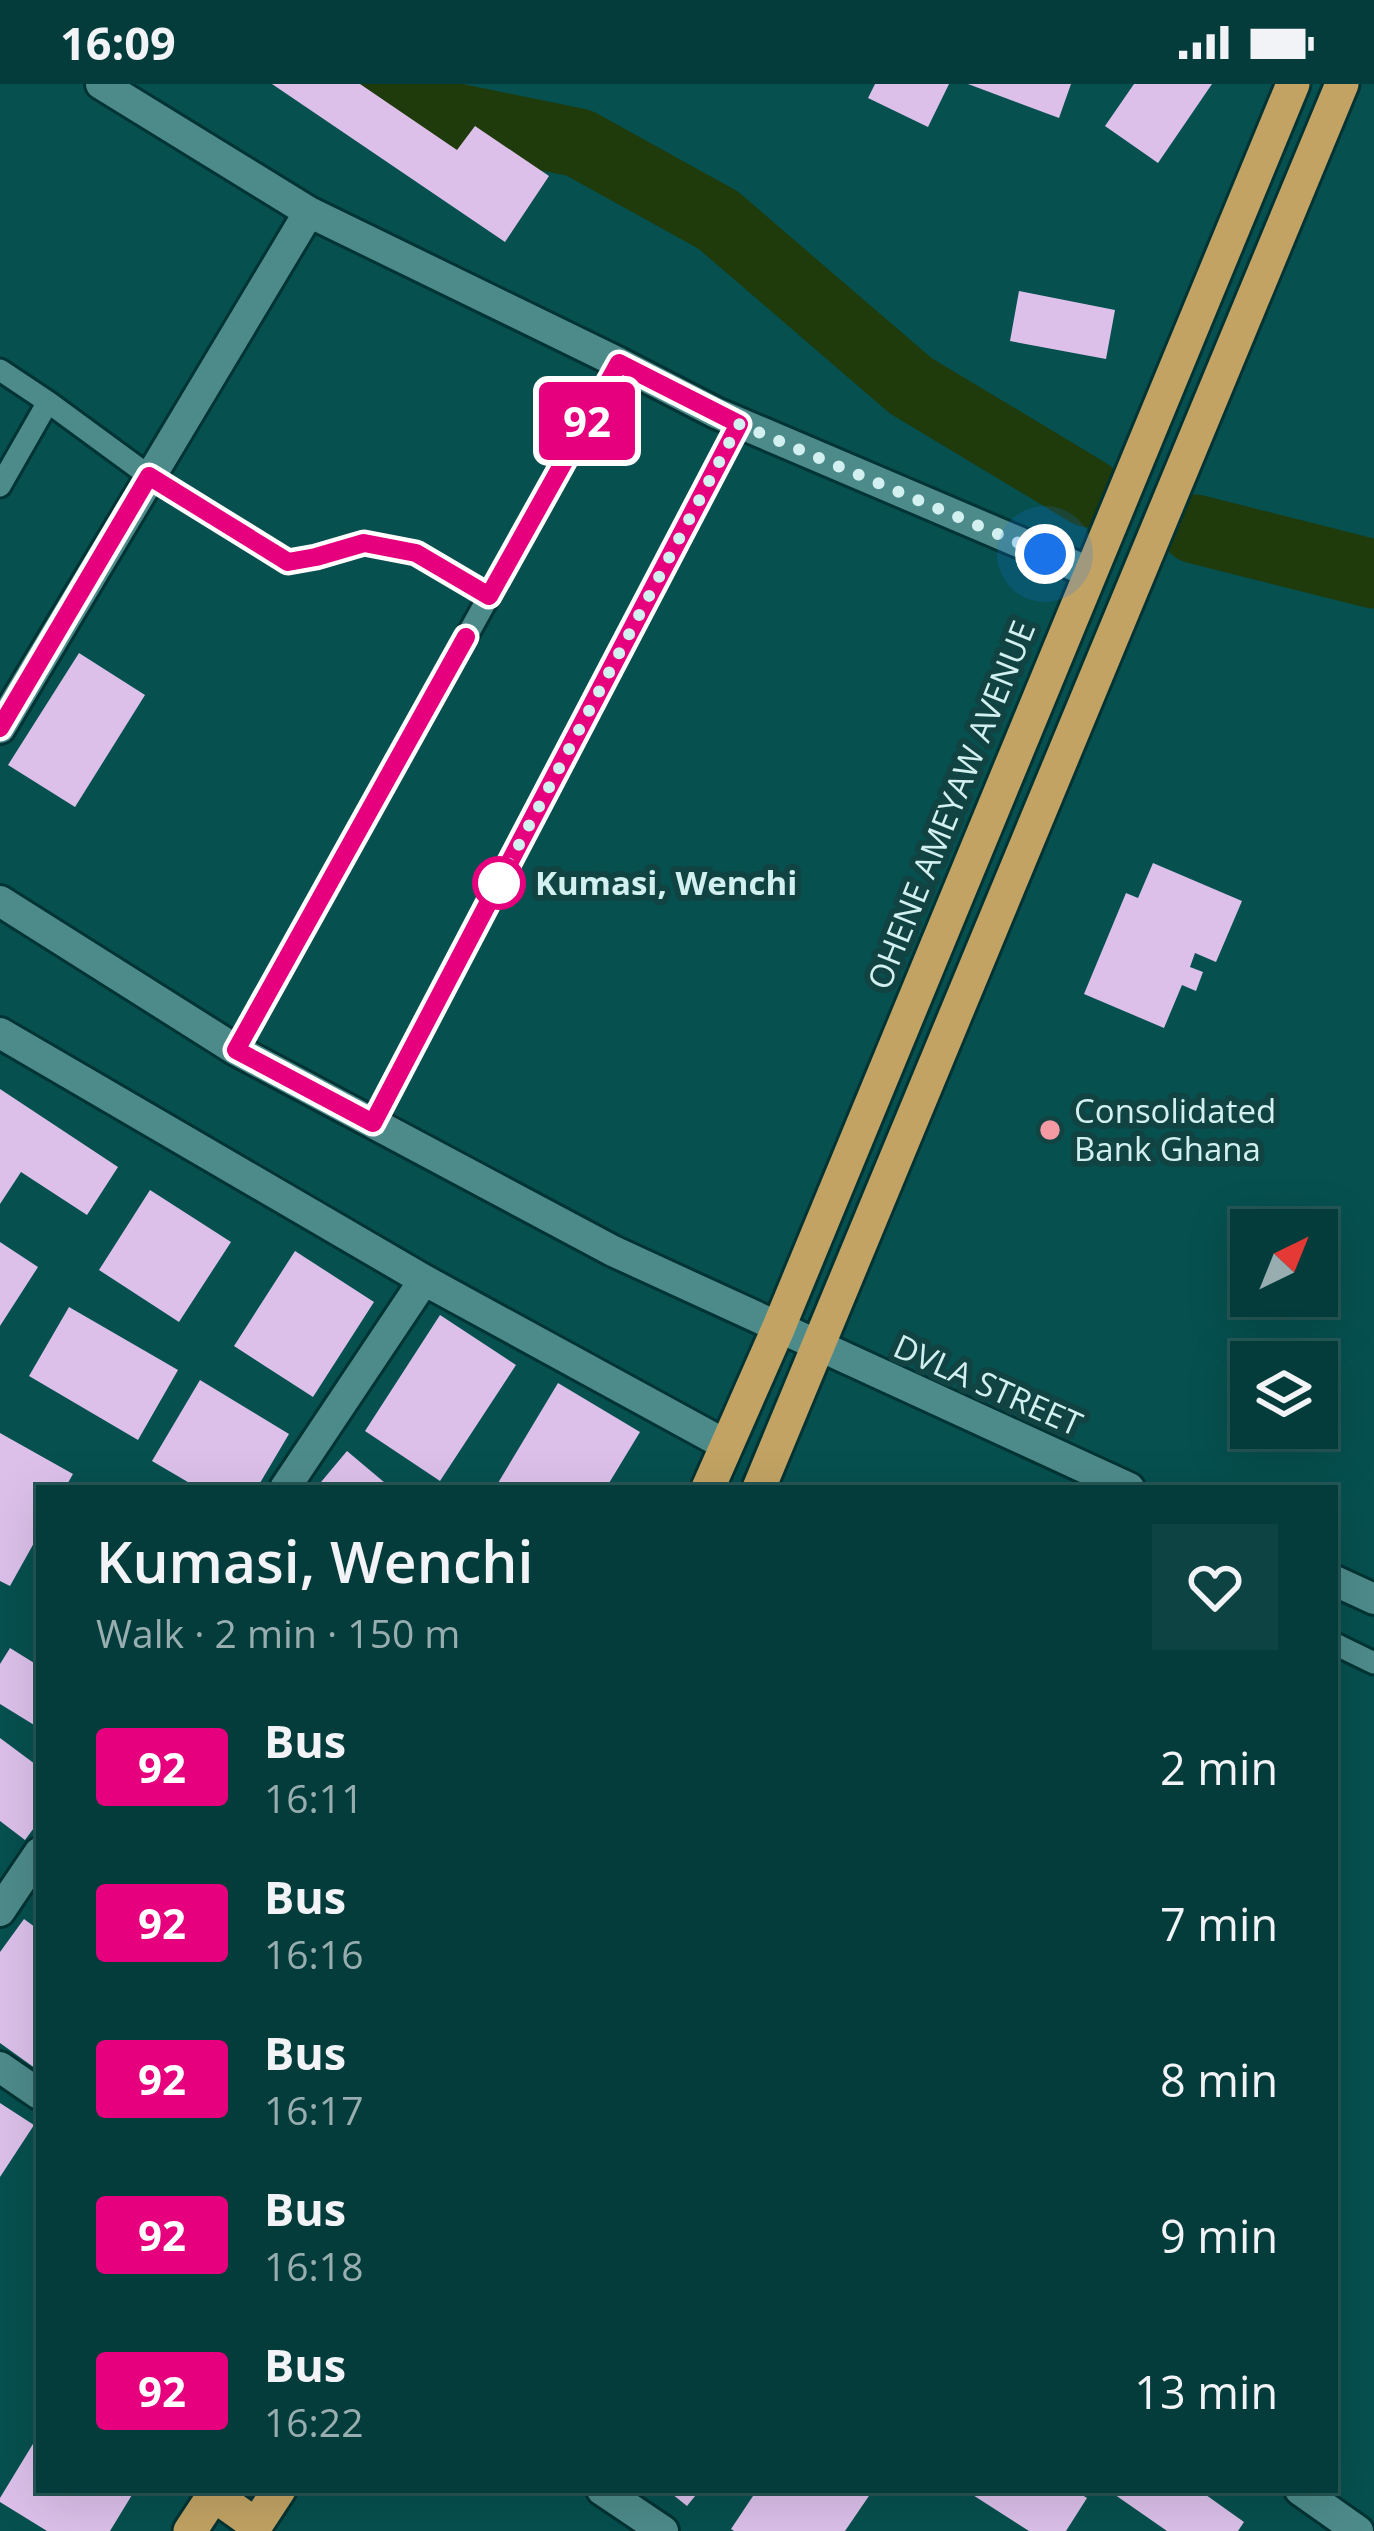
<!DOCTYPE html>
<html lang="en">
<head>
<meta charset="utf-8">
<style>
  :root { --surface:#043c3b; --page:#0d4342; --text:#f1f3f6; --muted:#97adaf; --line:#255655 }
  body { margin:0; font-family:"Open Sans",sans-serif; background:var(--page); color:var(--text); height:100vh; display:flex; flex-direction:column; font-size:45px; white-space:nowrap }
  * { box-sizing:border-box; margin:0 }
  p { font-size:39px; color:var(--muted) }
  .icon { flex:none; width:66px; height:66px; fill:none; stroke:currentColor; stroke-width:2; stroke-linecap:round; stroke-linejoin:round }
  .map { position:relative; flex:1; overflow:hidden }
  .sheet { position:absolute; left:36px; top:1401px; width:1302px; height:1008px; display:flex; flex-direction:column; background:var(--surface); border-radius:0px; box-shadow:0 12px 48px #0002,0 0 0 3px var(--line) }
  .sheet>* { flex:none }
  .badge { padding:0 24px; border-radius:9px; font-size:42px; line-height:78px }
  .needle { width:78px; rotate:43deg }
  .tools { position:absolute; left:1230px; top:1125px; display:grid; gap:24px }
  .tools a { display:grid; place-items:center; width:108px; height:108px; border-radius:0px; background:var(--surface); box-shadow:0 12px 48px #0002,0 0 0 3px var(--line); font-size:60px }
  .you { position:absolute; width:60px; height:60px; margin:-30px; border:9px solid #fff; border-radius:50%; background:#1a73e8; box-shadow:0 0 0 18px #1a73e833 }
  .map>.badge { position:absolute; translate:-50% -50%; box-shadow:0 0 0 6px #fff }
  .round { display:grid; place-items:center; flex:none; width:126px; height:126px; border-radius:0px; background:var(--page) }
  .overview { display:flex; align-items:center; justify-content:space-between; height:204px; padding:0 60px }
  h1 { font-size:57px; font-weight:600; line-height:90px }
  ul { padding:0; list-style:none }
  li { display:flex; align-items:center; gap:36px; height:156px; padding:0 60px }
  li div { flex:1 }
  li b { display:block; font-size:45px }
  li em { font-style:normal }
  li .badge { min-width:132px; font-weight:700; text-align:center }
  .status { display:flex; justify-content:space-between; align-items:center; height:84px; padding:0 60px; background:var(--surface); direction:ltr }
  .status svg { height:33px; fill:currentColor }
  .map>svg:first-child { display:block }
</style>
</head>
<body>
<div class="status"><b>16:09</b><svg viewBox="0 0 49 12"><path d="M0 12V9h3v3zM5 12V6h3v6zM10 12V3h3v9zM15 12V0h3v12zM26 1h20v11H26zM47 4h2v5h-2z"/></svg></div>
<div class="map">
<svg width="1374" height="2447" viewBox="0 0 1374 2447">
  <rect width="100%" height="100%" fill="#06504f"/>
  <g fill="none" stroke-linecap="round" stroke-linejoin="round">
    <path stroke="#1f3a0b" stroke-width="69" d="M 392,0 L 437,30 L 579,59 L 718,136 L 911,302 L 1089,409
      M 1195,445 L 1374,490"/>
  </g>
  <path fill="#dcc0ea" d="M 272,0 L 360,0 L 457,66 L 475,42 L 549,92 L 505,158 Z
    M 875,0 L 949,0 L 928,43 L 868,14 Z
    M 968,0 L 1071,0 L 1059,34 Z
    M 1134,0 L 1212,0 L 1158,79 L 1105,42 Z
    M 1019,207 L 1115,226 L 1106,275 L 1010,257 Z
    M 79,569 L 145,611 L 75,723 L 8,681 Z
    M 1153,779 L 1242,817 L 1216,878 L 1195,869 L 1190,883 L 1203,888 L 1196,907 L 1182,901 L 1164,944 L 1084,910 L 1126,809 L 1138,814 Z
    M 0,1005 L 118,1083 L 87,1131 L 21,1088 L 0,1120 Z
    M 150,1106 L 231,1158 L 179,1238 L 99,1186 Z
    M 0,1158 L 38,1183 L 0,1242 Z
    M 295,1167 L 374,1218 L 313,1313 L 234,1262 Z
    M 69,1223 L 178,1286 L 138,1356 L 29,1292 Z
    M 440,1231 L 516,1281 L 440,1397 L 365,1347 Z
    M 200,1296 L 289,1350 L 257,1404 L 198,1404 L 152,1377 Z
    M 558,1299 L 640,1348 L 606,1404 L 495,1404 Z
    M 0,1349 L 73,1390 L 65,1404 L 39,1404 L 39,1450 L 10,1502 L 0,1497 Z
    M 347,1367 L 391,1404 L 316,1404 Z
    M 10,1564 L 39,1582 L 39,1644 L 0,1620 L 0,1580 Z
    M 0,1654 L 39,1683 L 39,1737 L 25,1756 L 0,1737 Z
    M 24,1835 L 39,1846 L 39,1987 L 0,1959 L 0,1868 Z
    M 0,2019 L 34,2041 L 0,2093 Z
    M 39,2350 L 39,2406 L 135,2406 L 110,2447 L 47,2447 L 0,2418 L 0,2414 Z
    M 667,2406 L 700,2406 L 687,2422 Z
    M 757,2406 L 873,2406 L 845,2447 L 734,2447 L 731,2445 Z
    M 965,2406 L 1074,2406 L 1087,2414 L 1066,2447 L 1029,2447 Z
    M 1108,2406 L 1199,2406 L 1244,2438 L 1238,2447 L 1167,2447 Z"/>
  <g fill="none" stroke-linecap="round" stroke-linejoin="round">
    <g stroke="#033" stroke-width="27">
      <path id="service" d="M 0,286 L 48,318 L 149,392 L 288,478 L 316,473 L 364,459 L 416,469 L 489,512
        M 0,402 L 48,318
        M 236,966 L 619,279
        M 373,1039 L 739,340
        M 1335,1560 L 1374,1579"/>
    </g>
    <g stroke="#033" stroke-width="36">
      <path id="minor" d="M 309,128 L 619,279 L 716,329 L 1089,488
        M 0,644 L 309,128 L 101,0
        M 0,817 L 236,966 L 613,1167 L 1129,1404
        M 0,949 L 424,1196 L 726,1361
        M 285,1404 L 424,1196
        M 1335,1497 L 1374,1515
        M 0,1827 L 39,1769
        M 0,1983 L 39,2010
        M 602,2406 L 663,2447
        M 1300,2406 L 1358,2447"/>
    </g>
    <g stroke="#033" stroke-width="39">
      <path id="trunk" d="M 708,1404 L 778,1245 L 1293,0
        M 759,1404 L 1342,0
        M 214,2411 L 256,2441
        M 190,2447 L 217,2406
        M 252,2447 L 279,2406"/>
    </g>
    <use href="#service" stroke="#4d8b8a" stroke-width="21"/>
    <use href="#minor" stroke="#4d8b8a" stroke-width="30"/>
    <use href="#trunk" stroke="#c2a364" stroke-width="33"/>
  </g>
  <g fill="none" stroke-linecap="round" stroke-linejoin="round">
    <g stroke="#fff" stroke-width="27">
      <path id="line" d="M 0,644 L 149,392 L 288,478 L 316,473 L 364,459 L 416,469 L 489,512 L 619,279 L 739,340 L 373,1039 L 236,966 L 466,553"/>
    </g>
    <use href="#line" stroke="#e6007e" stroke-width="18"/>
    <path stroke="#d1f0ef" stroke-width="12" stroke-dasharray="0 21.6" d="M 499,799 L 739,340 L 1045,470"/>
  </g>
  <circle fill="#fff" stroke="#e6007e" stroke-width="6" cx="499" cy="799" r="24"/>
  <circle fill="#f49aa2" stroke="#114343" stroke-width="4.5" cx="1050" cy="1046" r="12"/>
  <g text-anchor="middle" stroke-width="12" stroke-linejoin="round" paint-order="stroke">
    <g font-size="33" fill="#d1f0ef" stroke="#114343">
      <text transform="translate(951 721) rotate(-68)" y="12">OHENE AMEYAW AVENUE</text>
      <text transform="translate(988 1301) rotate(24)" y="12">DVLA STREET</text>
    </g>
    <g font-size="33" font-weight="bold" fill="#d1f0ef" stroke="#114343" text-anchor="start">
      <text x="535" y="811">Kumasi, Wenchi</text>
    </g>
    <g font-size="33" fill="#d1f0ef" stroke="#114343" text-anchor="start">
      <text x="1074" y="1039">Consolidated<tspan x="1074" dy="38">Bank Ghana</tspan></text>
    </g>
  </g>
</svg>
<div class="tools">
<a><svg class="needle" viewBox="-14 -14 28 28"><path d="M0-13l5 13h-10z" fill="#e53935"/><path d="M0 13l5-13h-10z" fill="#97adaf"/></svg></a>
<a><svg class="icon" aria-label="layers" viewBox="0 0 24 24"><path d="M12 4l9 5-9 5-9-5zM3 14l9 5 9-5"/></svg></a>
</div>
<div class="you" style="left:1045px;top:470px"></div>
<b class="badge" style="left:587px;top:337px;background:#e6007e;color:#fff">92</b>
<section class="sheet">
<div class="overview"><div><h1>Kumasi, Wenchi</h1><p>Walk · 2 min · 150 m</p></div><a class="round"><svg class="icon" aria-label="heart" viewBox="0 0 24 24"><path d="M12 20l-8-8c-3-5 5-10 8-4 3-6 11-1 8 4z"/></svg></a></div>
<ul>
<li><span class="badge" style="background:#e6007e;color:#fff">92</span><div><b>Bus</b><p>16:11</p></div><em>2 min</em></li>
<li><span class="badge" style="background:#e6007e;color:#fff">92</span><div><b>Bus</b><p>16:16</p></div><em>7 min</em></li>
<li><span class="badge" style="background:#e6007e;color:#fff">92</span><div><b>Bus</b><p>16:17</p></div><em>8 min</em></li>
<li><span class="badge" style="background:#e6007e;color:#fff">92</span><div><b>Bus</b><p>16:18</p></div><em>9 min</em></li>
<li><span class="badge" style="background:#e6007e;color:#fff">92</span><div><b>Bus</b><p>16:22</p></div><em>13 min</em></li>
</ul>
</section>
</div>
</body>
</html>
